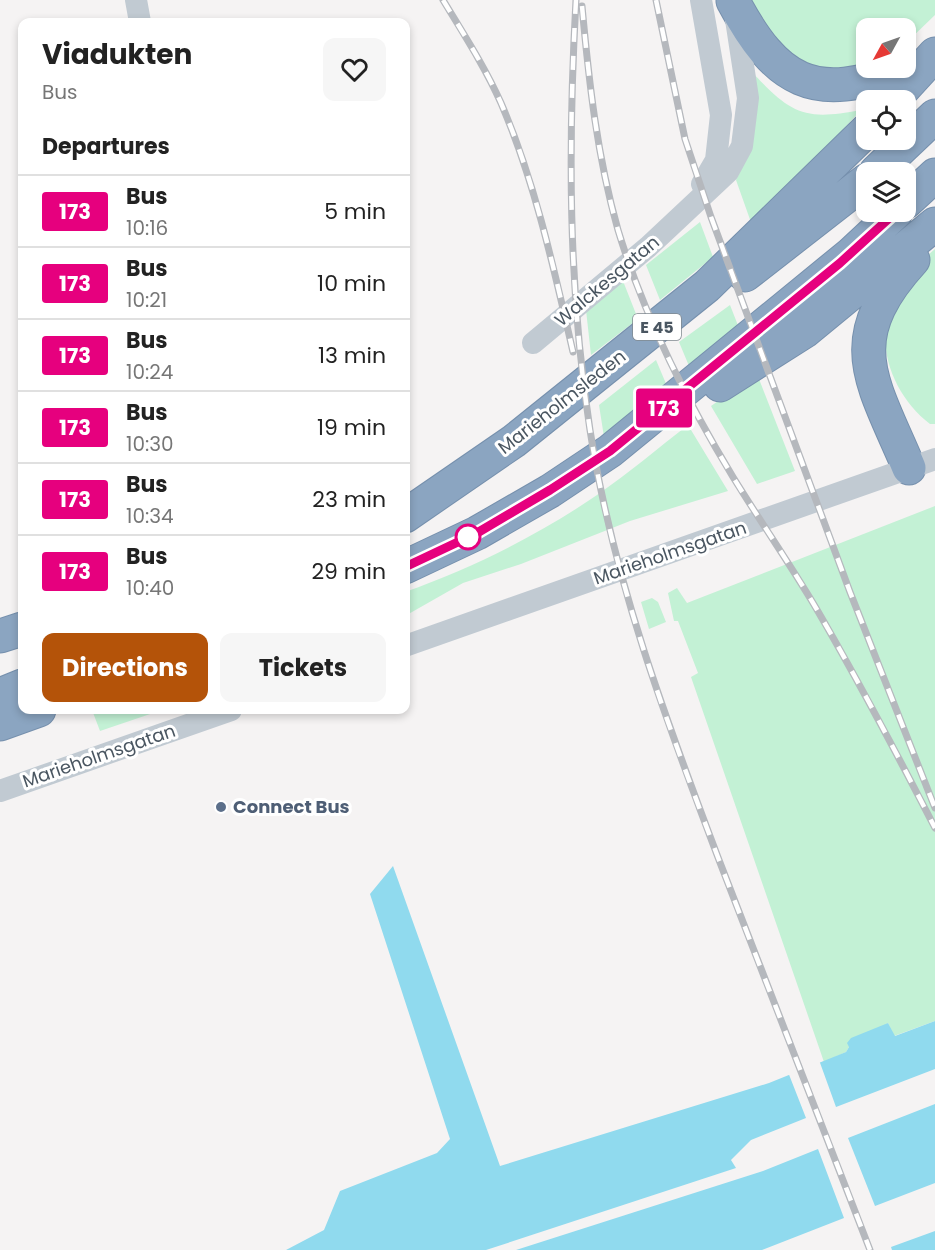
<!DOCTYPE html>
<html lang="en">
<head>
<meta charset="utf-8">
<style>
  :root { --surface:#fff; --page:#f6f6f6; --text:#222; --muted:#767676; --line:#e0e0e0; --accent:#b45309 }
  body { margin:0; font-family:Poppins,sans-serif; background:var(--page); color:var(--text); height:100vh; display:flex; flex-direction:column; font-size:22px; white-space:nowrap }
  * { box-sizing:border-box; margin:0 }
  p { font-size:20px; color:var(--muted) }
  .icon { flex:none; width:33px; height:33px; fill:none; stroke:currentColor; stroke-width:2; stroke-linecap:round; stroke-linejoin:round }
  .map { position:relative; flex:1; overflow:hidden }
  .details { position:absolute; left:18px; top:18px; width:392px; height:696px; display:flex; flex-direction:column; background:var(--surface); border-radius:12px; box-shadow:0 3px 9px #0003 }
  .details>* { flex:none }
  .badge { padding:0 12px; border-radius:4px; font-size:21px; line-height:39px }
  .needle { width:39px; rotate:230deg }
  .controls { position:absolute; left:856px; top:18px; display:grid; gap:12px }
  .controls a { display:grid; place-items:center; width:60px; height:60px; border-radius:12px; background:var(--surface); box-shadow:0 3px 9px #0003; font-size:30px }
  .map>.badge { position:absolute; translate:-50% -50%; box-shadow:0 0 0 3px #fff }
  h2 { padding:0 24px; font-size:22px; line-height:54px }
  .round { display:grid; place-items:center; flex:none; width:63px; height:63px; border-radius:12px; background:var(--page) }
  .overview { display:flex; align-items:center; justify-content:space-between; height:102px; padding:0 24px }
  h1 { font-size:28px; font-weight:700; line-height:45px }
  .cta { display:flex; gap:12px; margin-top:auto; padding:12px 24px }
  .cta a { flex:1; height:69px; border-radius:12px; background:var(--accent); color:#fff; font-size:24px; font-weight:700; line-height:69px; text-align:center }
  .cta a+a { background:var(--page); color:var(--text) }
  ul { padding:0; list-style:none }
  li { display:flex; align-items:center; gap:18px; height:72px; padding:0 24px; border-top:2px solid var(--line) }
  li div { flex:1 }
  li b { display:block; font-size:22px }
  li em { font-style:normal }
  li .badge { min-width:66px; font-weight:700; text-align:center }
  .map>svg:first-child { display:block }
</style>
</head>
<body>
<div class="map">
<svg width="935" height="1250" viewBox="0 0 935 1250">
  <rect width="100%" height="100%" fill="#f5f3f3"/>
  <path fill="#c3f1d5" d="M 747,0 L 935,0 L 935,15 L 906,43 L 906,28 L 867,28 L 867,67 L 829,75 L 779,53 Z
    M 752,72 C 791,114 804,121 861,110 L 753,228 L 736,180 L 747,157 Z
    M 700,222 L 713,257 L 660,300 L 646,265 Z
    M 935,249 L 935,424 L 930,424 C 904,404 885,371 885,336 C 886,324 896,308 901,297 C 912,272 914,266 935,249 Z
    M 623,281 L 638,319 L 591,355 L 586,310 Z
    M 730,305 L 739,328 L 689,366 L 679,342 Z
    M 656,360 L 667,386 L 604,437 L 599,405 Z
    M 757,374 L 795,471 L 757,484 L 711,406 Z
    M 688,425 L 728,491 L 630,521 L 521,564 L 463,583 L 405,616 L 405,592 C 472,568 539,535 597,495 C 629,473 658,448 688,425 Z
    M 935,506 L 935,1021 L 894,1036 L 888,1023 L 849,1047 L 846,1052 L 824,1062 L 691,677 L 698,673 L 678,621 L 674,621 L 668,593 L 677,588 L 687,603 Z
    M 652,598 L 658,602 L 666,622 L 649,629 L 641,602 Z
    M 92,710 L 162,710 L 100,731 Z"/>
  <path fill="#90daee" d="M 393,866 L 500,1166 L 769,1083 L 846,1052 L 849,1047 L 847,1043 L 851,1038 L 888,1023 L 895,1036 L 935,1021 L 935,1250 L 286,1250 L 324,1230 L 340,1191 L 437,1153 L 450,1139 L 370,894 Z"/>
  <path fill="#f5f3f3" d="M 819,1060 L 836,1107 L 935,1069 L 935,1104 L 848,1138 L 875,1206 L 935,1183 L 935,1231 L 891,1247 L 892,1250 L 762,1250 L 844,1218 L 818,1149 L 763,1171 L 516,1250 L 486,1250 L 736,1168 L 731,1160 L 751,1140 L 806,1118 L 788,1072 Z"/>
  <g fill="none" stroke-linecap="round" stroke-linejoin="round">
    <g stroke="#7690ad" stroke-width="35">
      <path id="highway" d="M 733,1 C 776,82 814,104 903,68
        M 893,100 L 935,54
        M 876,172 L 935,116
        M 906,202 L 935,175
        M 745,275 L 867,180
        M 720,385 L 805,331 L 935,224
        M 909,468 C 872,380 839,341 913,260
        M 405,516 L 514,441 L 707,286 L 867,130
        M 405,567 L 477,533 L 550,491 L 610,451 L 851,254 L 896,212
        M 0,636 L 22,629
        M 0,695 L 22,686
        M 0,724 L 39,710"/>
    </g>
    <path stroke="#c1cad2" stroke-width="22" d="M 136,0 L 140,22
      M 701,0 L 721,115 L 716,160 L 702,184
      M 533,343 L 648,247 L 728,172 L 742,146 L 748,98 L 735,13
      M 405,646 L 935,459
      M 0,791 L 231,710"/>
    <use href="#highway" stroke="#8ba5c1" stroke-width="33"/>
    <g stroke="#b5b8bd" stroke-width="7">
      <path id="rail" d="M 443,0 C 463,33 485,67 501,103 C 535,182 554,269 573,352
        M 576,0 C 568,144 568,287 590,430 C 613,579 666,720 719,860 C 769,990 820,1120 870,1250
        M 656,0 L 685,139 L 711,217 L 850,592 L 935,808
        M 582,6 C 589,82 597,156 618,230 C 644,316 687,401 733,477 C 760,521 790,564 816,608 C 858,680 897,754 935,828"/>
    </g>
    <use href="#rail" stroke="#fff" stroke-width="4.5" stroke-dasharray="14" stroke-linecap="butt"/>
  </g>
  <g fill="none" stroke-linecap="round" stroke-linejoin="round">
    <g stroke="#fff" stroke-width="14">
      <path id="line" d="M 405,567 L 477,533 L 550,490 L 610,451 L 840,263 L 896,212"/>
    </g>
    <use href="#line" stroke="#e6007e" stroke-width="9"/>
  </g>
  <circle fill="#fff" stroke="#e6007e" stroke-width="3" cx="468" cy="537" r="12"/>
  <circle fill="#5c6f8a" stroke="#fff" stroke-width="2" cx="221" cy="807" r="6"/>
  <g text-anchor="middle" stroke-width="6" stroke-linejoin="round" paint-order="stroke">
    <rect fill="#fff" stroke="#808990" stroke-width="1.5" x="633" y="314" width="48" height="26" rx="4.5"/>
    <g font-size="16" font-weight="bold" fill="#4a5661">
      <text x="657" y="333">E 45</text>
    </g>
    <g font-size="18" fill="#4a5661" stroke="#fff">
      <text transform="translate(607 281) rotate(-40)" y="6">Walckesgatan</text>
      <text transform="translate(562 402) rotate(-38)" y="6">Marieholmsleden</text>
      <text transform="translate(670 553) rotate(-19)" y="6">Marieholmsgatan</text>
      <text transform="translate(99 756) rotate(-19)" y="6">Marieholmsgatan</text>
    </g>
    <g font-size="18" font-weight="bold" fill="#4e5e75" stroke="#fff" text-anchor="start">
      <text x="233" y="813">Connect Bus</text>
    </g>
  </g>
</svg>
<div class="controls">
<a><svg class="needle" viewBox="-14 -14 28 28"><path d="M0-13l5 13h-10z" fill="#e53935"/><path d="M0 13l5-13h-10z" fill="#767676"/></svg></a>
<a><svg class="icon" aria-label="locate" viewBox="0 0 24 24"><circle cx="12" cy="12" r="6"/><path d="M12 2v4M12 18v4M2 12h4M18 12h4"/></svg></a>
<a><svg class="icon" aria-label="layers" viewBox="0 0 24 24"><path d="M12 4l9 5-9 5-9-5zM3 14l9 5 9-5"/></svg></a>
</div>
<b class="badge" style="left:664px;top:408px;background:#e6007e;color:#fff">173</b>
<section class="details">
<div class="overview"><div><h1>Viadukten</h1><p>Bus</p></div><a class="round"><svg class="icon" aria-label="heart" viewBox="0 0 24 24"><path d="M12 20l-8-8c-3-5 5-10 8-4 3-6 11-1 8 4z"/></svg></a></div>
<h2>Departures</h2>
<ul>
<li><span class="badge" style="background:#e6007e;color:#fff">173</span><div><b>Bus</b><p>10:16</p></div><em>5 min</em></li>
<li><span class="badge" style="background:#e6007e;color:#fff">173</span><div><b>Bus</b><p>10:21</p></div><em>10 min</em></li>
<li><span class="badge" style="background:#e6007e;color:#fff">173</span><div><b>Bus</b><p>10:24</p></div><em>13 min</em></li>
<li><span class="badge" style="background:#e6007e;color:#fff">173</span><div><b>Bus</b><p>10:30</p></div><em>19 min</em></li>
<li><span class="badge" style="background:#e6007e;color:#fff">173</span><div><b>Bus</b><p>10:34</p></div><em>23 min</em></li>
<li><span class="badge" style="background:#e6007e;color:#fff">173</span><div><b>Bus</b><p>10:40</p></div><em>29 min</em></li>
</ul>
<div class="cta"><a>Directions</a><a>Tickets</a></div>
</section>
</div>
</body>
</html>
